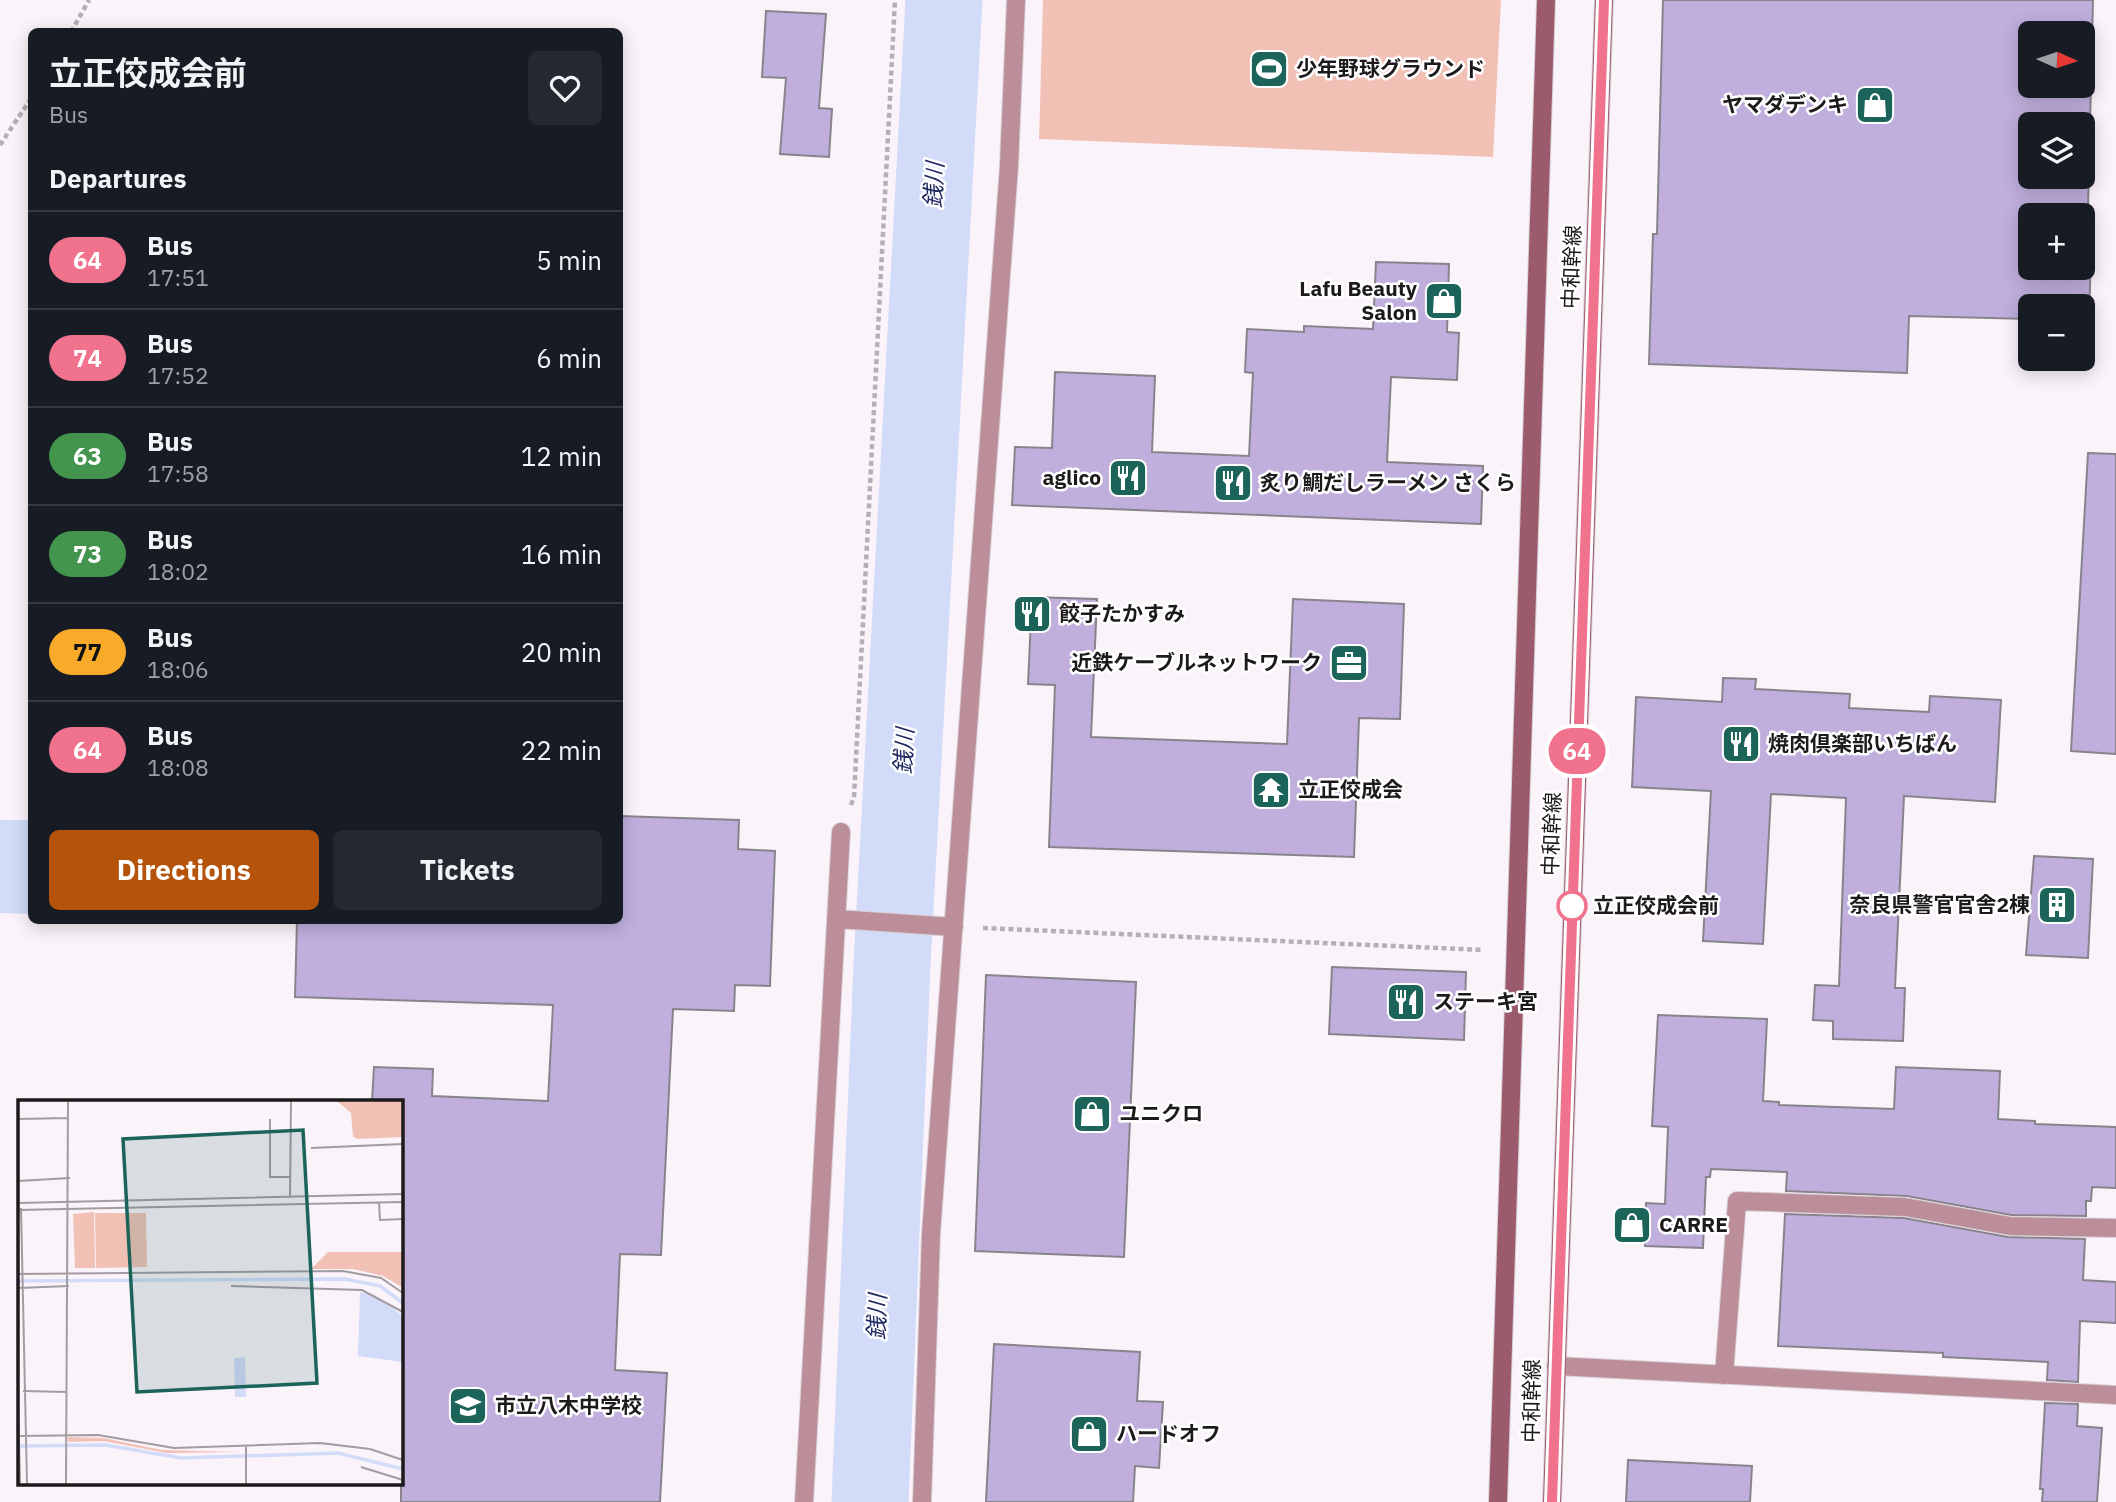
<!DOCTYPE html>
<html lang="en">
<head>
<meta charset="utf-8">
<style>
  :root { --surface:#171b24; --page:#242831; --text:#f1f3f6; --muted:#9ea1a6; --line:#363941; --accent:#b45309 }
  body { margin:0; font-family:"IBM Plex Sans","Noto Sans JP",sans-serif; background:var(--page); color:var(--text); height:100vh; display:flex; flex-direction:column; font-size:26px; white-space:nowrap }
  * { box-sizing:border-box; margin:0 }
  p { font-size:23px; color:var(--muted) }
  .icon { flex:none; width:38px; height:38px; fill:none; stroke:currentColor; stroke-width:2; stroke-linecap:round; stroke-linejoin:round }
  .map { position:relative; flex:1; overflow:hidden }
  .panel { position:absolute; left:28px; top:28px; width:595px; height:896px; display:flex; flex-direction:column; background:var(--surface); border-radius:10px; box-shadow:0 4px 18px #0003 }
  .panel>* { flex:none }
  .badge { padding:0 14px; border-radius:23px; font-size:24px; line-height:46px }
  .needle { width:46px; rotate:93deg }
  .tools { position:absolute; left:2018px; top:21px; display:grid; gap:14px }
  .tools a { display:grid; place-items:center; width:77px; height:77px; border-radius:10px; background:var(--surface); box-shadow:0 4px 18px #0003; font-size:35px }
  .map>.badge { position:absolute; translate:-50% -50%; box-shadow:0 0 0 4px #fff }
  h2 { padding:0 21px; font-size:26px; line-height:63px }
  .round { display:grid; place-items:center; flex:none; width:74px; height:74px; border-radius:10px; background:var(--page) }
  .head { display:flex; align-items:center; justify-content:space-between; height:119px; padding:0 21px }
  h1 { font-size:33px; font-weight:700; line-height:52px }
  .button { display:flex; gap:14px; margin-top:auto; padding:14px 21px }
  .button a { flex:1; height:80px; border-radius:10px; background:var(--accent); color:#fff; font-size:28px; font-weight:700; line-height:80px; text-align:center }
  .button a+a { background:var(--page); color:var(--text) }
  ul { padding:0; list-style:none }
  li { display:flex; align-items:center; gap:21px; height:98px; padding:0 21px; border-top:2px solid var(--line) }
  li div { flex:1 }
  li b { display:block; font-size:26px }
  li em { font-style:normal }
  li .badge { min-width:77px; font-weight:700; text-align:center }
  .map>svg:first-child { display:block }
</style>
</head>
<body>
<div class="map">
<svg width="2116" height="1502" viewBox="0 0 2116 1502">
  <rect width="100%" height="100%" fill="#fbf3fa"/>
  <path fill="#f2c1b6" d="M 1043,0 L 1501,0 L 1493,157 L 1039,139 Z"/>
  <path fill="#d2dbf8" d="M 0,820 L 31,820 L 31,914 L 0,913 Z"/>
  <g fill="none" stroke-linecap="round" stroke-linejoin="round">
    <path stroke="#d2dbf8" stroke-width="77" d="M 870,1502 L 892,964 L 944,0"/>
  </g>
  <path fill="#c0afdd" stroke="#87848c" stroke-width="2" fill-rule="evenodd" d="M 1663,0 L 2093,0 L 2087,249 L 2091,249 L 2089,321 L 2082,321 L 2082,306 L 2030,306 L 2030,319 L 1909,316 L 1907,373 L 1649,364 L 1653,234 L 1657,234 ZM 2030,33 L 2082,33 L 2082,86 L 2030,86 ZM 2030,124 L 2082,124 L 2082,177 L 2030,177 ZM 2030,215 L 2082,215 L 2082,268 L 2030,268 Z
    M 766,11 L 826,14 L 819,108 L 832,109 L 829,157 L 780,154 L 786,78 L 762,77 Z
    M 1376,262 L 1449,264 L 1447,332 L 1459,333 L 1457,380 L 1391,377 L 1387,462 L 1483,466 L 1481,524 L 1012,505 L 1015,447 L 1052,448 L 1055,372 L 1155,376 L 1152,452 L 1249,456 L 1253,373 L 1245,372 L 1247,329 L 1304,332 L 1304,326 L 1373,329 Z
    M 2088,453 L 2116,454 L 2116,754 L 2071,751 Z
    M 1032,597 L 1097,599 L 1091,737 L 1287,744 L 1293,599 L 1404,604 L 1400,719 L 1359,718 L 1354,857 L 1049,847 L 1055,685 L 1028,684 Z
    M 1723,678 L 1756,679 L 1755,689 L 1850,694 L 1849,708 L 1929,712 L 1930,696 L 2001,700 L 1995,802 L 1904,796 L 1895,988 L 1905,988 L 1903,1041 L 1833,1039 L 1833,1021 L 1813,1020 L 1815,985 L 1839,986 L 1846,798 L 1771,794 L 1763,944 L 1703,941 L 1711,791 L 1632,787 L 1636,697 L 1722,702 Z
    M 620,816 L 739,820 L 738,849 L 775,851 L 770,986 L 735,985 L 734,1011 L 673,1009 L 661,1255 L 620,1254 L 615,1370 L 667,1373 L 660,1502 L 401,1502 L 401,1101 L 372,1101 L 374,1067 L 433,1069 L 432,1096 L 548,1101 L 553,1005 L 295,997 L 297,920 L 620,920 Z
    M 2034,856 L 2093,859 L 2088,958 L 2026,955 Z
    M 1332,967 L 1466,972 L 1464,1040 L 1329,1034 Z
    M 986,975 L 1136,982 L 1124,1257 L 975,1251 Z
    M 1658,1015 L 1767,1019 L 1763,1101 L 1779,1102 L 1779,1105 L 1894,1109 L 1896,1067 L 2000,1071 L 1998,1119 L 2035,1121 L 2035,1124 L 2116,1127 L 2116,1188 L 2092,1187 L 2091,1201 L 2086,1201 L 2086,1216 L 2011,1215 L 1907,1196 L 1786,1191 L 1787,1172 L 1711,1169 L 1710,1177 L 1706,1177 L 1703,1248 L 1645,1246 L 1646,1203 L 1665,1204 L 1668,1127 L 1652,1126 Z
    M 1785,1214 L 1904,1218 L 2008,1237 L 2085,1239 L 2083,1280 L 2116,1282 L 2116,1323 L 2080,1321 L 2078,1382 L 2047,1380 L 2048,1362 L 1943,1357 L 1943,1353 L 1778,1346 Z
    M 994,1344 L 1140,1352 L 1137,1401 L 1163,1402 L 1159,1468 L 1135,1466 L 1133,1502 L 986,1502 Z
    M 2045,1403 L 2078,1404 L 2077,1426 L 2102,1428 L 2097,1502 L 2042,1502 L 2043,1489 L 2040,1489 Z
    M 1628,1460 L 1752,1466 L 1750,1502 L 1626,1502 Z"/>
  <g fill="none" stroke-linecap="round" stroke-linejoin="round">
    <g stroke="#d7d0d6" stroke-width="20">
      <path id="service" d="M 1724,1375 L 1737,1201 L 1905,1207 L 2010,1226 L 2116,1228"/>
    </g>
    <g stroke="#d7d0d6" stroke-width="20">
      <path id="minor" d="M 837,919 L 954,927
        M 1556,1366 L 2116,1395
        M 804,1502 L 841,832
        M 922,1502 L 931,1234 L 1009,166 L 1016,0"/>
    </g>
    <g stroke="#d7d0d6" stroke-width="20">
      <path id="secondary" d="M 1498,1502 L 1546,0
        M 1552,1502 L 1604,0"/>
    </g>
    <path stroke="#b5afb4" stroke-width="4.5" stroke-dasharray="5 3.5" stroke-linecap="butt" d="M 71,32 L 89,0
      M 0,145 L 32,97
      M 851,805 L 854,797 L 895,0
      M 983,928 L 1484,950"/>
    <use href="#service" stroke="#bc8e99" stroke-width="18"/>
    <use href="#minor" stroke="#bc8e99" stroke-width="18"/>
    <use href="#secondary" stroke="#9c5b6d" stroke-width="18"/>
  </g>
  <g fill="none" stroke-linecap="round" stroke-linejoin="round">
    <g stroke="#fff" stroke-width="16">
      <path id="line" d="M 1552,1502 L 1604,0"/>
    </g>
    <use href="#line" stroke="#f0728d" stroke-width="10"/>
  </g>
  <defs>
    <g id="stadium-square" transform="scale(2.0125)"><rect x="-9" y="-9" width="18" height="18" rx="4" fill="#1c6459" stroke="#fff"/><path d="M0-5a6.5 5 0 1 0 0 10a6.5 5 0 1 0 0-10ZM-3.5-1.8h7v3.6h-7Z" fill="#fff"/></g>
    <g id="shop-square" transform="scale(2.0125)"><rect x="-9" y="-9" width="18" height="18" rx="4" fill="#1c6459" stroke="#fff"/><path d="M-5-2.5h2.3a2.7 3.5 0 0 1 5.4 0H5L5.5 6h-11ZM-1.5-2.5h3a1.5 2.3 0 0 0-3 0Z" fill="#fff"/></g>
    <g id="restaurant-square" transform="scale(2.0125)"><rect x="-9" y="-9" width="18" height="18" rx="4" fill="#1c6459" stroke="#fff"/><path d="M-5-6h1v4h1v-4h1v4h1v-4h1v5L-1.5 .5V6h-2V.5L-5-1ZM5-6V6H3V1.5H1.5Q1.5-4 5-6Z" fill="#fff"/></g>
    <g id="office-square" transform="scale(2.0125)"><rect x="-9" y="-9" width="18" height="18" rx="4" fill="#1c6459" stroke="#fff"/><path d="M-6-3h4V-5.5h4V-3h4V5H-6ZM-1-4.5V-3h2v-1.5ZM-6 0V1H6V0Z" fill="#fff"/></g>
    <g id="temple-square" transform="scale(2.0125)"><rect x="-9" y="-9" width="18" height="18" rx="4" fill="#1c6459" stroke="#fff"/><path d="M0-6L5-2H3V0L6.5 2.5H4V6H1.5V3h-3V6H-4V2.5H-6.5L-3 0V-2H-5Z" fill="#fff"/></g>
    <g id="building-square" transform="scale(2.0125)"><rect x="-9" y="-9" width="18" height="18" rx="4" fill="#1c6459" stroke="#fff"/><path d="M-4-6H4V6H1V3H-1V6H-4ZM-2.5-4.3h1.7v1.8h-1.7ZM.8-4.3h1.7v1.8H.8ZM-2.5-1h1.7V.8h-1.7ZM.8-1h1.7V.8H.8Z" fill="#fff"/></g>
    <g id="school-square" transform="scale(2.0125)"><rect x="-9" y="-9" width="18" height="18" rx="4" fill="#1c6459" stroke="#fff"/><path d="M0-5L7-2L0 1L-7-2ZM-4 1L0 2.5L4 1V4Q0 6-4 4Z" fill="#fff"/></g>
  </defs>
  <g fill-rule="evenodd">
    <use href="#stadium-square" x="1269" y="69"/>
    <use href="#shop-square" x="1875" y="105"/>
    <use href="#shop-square" x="1444" y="301"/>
    <use href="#restaurant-square" x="1128" y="478"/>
    <use href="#restaurant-square" x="1233" y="483"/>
    <use href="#restaurant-square" x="1032" y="614"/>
    <use href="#office-square" x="1349" y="663"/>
    <use href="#restaurant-square" x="1741" y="744"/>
    <use href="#temple-square" x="1271" y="790"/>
    <use href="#building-square" x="2057" y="905"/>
    <use href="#restaurant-square" x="1406" y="1002"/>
    <use href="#shop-square" x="1092" y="1114"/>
    <use href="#shop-square" x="1632" y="1225"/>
    <use href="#school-square" x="468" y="1406"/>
    <use href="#shop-square" x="1089" y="1434"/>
  </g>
  <circle fill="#fff" stroke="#f0728d" stroke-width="3.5" cx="1572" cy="906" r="14"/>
  <g text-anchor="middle" stroke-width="5" stroke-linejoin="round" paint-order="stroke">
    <g font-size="21" font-weight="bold" fill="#1d1a1c" stroke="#fff" text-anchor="start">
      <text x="1296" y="76">少年野球グラウンド</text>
      <text x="1848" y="112" text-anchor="end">ヤマダデンキ</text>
      <text x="1417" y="296" text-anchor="end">Lafu Beauty<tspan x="1417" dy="24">Salon</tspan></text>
      <text x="1101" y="485" text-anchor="end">aglico</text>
      <text x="1260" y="490">炙り鯛だしラーメン さくら</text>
      <text x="1059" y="621">餃子たかすみ</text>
      <text x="1322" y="670" text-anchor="end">近鉄ケーブルネットワーク</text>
      <text x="1768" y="751">焼肉倶楽部いちばん</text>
      <text x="1298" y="797">立正佼成会</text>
      <text x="2030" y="912" text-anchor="end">奈良県警官官舎2棟</text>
      <text x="1433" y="1009">ステーキ宮</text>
      <text x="1119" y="1121">ユニクロ</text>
      <text x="1659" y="1232">CARRE</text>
      <text x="495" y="1413">市立八木中学校</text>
      <text x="1116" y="1441">ハードオフ</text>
    </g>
    <g font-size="21" fill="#1d1a1c" stroke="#fff">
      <text transform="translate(1572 267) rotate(-88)" y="7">中和幹線</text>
      <text transform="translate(1552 834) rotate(-88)" y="7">中和幹線</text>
      <text transform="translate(1532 1401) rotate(-89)" y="7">中和幹線</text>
    </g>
    <g font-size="21" font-weight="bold" fill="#1d1a1c" stroke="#fff" text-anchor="start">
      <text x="1593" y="913">立正佼成会前</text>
    </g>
    <g font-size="23" font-style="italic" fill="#212c63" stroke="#fff">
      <text transform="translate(934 185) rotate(-87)" y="8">銭川</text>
      <text transform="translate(904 751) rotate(-87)" y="8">銭川</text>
      <text transform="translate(877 1317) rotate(-88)" y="8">銭川</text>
    </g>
  </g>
  <g transform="translate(18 1100)">
    <rect width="385" height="385" fill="#fbf3fa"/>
    <path d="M 319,1 L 385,1 L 385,37 L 340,39 L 335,37 L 333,13 ZM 76,112 L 77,168 L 57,168 L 55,114 ZM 77,113 L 128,113 L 129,167 L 78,168 ZM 310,152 L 385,152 L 385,188 L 365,176 L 335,169 L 293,169 ZM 50,337 L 85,338 L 144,350 L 223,352 L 149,353 L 86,341 L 50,342 Z" fill="#f2c1b6"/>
    <path d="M 342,192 L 358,196 L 385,216 L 385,262 L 340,256 ZM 227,257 L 228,297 L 217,297 L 216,258 Z" fill="#d2dbf8"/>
    <path fill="none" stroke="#d2dbf8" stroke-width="3.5" d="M 0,181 L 327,179 L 362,186 L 385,203M 1,346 L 87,345 L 163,358 L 320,353 L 385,369"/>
    <path fill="none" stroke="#a29ca1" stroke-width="2" d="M 0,19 L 50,18M 252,19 L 252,77 L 273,77M 293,48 L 385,44M 0,81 L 52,78M 272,97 L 273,1M 361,102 L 362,120 L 385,119M 0,103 L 385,94M 3,108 L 9,384M 0,110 L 385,102M 0,174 L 325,171 L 363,178 L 385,193M 213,186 L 344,190 L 385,212M 1,188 L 51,186M 5,291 L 49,292M 0,294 L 2,384M 0,336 L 80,335 L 156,348 L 302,343 L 352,349 L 385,360M 228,345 L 228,384M 343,367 L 385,380M 48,384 L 50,1"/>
    <path fill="#1c6459" fill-opacity="0.15" stroke="#1c6459" stroke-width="3.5" d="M 285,30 L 299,283 L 119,292 L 105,39 Z"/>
    <rect width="385" height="385" fill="none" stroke="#1d1a1c" stroke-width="3.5"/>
  </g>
</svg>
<div class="tools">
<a><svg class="needle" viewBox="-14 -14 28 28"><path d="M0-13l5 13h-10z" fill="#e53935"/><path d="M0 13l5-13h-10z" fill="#9ea1a6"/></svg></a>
<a><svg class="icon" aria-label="layers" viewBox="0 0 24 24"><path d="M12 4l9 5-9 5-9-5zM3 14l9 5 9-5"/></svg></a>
<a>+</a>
<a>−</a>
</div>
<b class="badge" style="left:1577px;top:751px;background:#f0728d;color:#fff">64</b>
<section class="panel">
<div class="head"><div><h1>立正佼成会前</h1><p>Bus</p></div><a class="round"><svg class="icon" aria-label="heart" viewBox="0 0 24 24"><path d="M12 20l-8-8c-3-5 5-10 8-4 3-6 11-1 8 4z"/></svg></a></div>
<h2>Departures</h2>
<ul>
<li><span class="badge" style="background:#f0728d;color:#fff">64</span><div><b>Bus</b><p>17:51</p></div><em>5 min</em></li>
<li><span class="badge" style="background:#f0728d;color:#fff">74</span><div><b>Bus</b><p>17:52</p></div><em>6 min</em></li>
<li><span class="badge" style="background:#43944d;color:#fff">63</span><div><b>Bus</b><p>17:58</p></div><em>12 min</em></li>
<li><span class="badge" style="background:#43944d;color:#fff">73</span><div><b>Bus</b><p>18:02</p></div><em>16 min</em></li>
<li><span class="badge" style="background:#f9aa28;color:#111">77</span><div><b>Bus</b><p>18:06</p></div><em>20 min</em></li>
<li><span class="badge" style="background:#f0728d;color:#fff">64</span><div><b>Bus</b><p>18:08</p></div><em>22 min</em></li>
</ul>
<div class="button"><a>Directions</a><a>Tickets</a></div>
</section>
</div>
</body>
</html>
